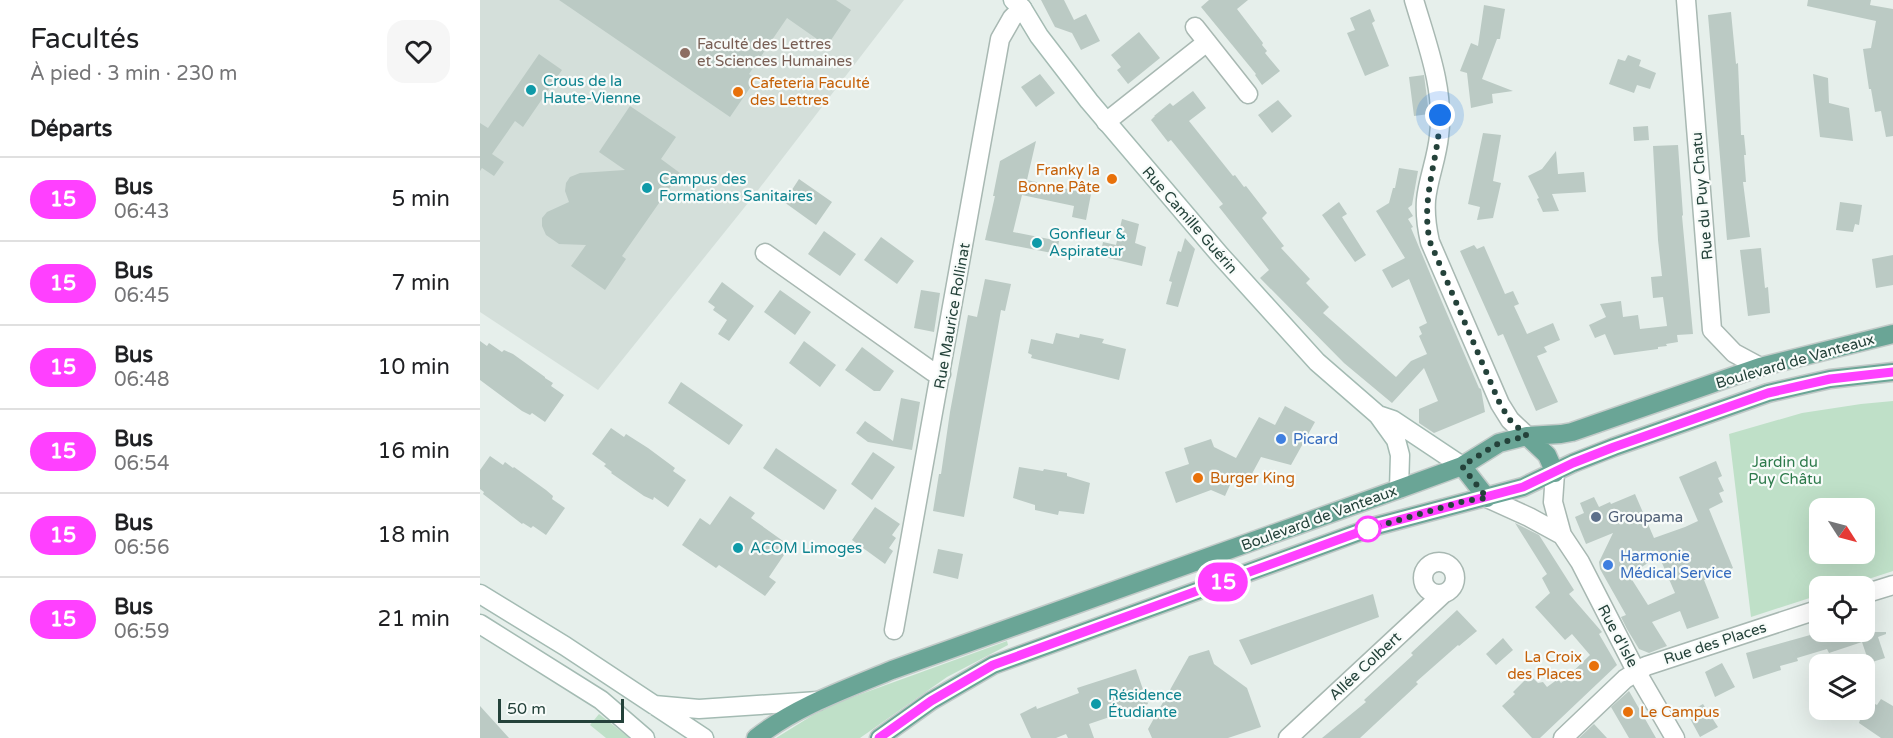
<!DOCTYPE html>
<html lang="fr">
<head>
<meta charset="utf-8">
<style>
  :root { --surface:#fff; --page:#f6f6f6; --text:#202124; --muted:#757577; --line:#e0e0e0 }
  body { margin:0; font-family:"Varela Round",sans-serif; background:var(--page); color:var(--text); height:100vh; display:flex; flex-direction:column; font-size:22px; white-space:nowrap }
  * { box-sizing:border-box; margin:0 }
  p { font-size:20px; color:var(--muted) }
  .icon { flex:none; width:33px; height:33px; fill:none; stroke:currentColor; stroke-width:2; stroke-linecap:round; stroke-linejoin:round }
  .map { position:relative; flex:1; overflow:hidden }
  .panel { display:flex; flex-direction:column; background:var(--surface); width:480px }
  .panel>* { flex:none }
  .badge { padding:0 12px; border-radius:20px; font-size:21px; line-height:39px }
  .needle { width:39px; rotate:126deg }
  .buttons { position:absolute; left:1329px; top:498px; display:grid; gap:12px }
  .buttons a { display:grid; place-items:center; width:66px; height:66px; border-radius:12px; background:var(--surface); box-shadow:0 6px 24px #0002; font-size:30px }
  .scale { position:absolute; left:18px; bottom:15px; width:126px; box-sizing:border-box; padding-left:6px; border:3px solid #24423a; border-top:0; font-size:16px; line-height:21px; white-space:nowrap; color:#24423a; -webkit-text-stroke:4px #f7fbf9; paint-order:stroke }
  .you { position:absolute; width:30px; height:30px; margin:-15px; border:4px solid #fff; border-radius:50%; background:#1a73e8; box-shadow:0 0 0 9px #1a73e833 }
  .map>.badge { position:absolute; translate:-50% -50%; box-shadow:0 0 0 3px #fff }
  h2 { padding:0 30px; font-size:22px; line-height:54px }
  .round { display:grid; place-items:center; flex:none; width:63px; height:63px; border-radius:18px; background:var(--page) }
  .summary { display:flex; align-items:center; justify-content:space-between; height:102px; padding:0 30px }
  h1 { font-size:28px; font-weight:600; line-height:45px }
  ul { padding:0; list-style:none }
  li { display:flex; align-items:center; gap:18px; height:84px; padding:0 30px; border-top:2px solid var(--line) }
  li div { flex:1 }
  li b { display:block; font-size:22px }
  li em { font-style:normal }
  li .badge { min-width:66px; font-weight:700; text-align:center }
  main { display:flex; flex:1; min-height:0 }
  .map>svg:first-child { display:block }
</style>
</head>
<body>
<main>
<section class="panel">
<div class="summary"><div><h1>Facultés</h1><p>À pied · 3 min · 230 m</p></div><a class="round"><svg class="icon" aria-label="heart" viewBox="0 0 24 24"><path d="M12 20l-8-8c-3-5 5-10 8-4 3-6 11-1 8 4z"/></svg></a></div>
<h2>Départs</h2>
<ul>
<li><span class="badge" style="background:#ff40ff;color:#fff">15</span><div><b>Bus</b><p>06:43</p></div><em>5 min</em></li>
<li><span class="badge" style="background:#ff40ff;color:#fff">15</span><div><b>Bus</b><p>06:45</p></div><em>7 min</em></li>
<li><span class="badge" style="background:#ff40ff;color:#fff">15</span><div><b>Bus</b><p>06:48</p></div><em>10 min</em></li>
<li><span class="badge" style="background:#ff40ff;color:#fff">15</span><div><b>Bus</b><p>06:54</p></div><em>16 min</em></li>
<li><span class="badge" style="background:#ff40ff;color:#fff">15</span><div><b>Bus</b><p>06:56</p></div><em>18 min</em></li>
<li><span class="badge" style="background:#ff40ff;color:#fff">15</span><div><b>Bus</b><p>06:59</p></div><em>21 min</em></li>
</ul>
</section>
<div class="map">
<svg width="1413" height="738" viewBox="0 0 1413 738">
  <rect width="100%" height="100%" fill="#e6efeb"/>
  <path fill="#d4dfda" d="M 0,0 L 424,0 L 272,198 L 118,390 L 0,312 Z"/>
  <path fill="#bfe0c8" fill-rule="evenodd" d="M 1413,401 L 1413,571 L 1367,586 L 1340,586 L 1339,595 L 1271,617 L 1249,434 L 1322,413 L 1381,404 ZM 1384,508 L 1384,554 L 1340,554 L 1340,508 Z
    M 527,641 L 528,645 L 467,677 L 380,738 L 296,738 L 333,715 L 359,702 Z
    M 119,714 L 147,736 L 149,738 L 126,738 L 110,725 Z"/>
  <path fill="#bbcac4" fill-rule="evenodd" d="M 79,0 L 356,0 L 371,10 L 347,46 L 307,18 L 269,74 L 276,79 L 250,117 Z
    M 561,0 L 584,0 L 594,20 L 606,14 L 620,41 L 601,50 L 592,33 L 575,27 Z
    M 729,0 L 768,0 L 757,9 L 783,43 L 782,45 L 787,51 L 785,53 L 800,71 L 782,85 L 775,75 L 776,74 L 721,7 Z
    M 1328,0 L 1391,0 L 1390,5 L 1413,9 L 1413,136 L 1406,137 L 1401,111 L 1395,112 L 1391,89 L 1389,89 L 1383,49 L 1391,48 L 1396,21 L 1327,6 Z
    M 1004,5 L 1025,9 L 1020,39 L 1017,39 L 1002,79 L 1033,91 L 1012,94 L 1013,103 L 991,108 L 987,73 L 980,71 L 991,43 L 998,46 Z
    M 890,9 L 895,21 L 892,23 L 909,66 L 885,76 L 867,33 L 875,30 L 870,18 Z
    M 1251,12 L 1256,64 L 1258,63 L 1261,135 L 1264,135 L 1266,155 L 1264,155 L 1266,182 L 1263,182 L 1270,237 L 1247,240 L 1228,15 Z
    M 659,32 L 680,58 L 648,84 L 637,70 L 641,67 L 631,55 Z
    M 59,54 L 82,70 L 43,127 L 35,121 L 12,154 L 24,162 L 14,176 L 2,168 L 0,171 L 0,123 L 8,128 Z
    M 1148,55 L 1161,60 L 1159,66 L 1176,73 L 1170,89 L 1157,85 L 1154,93 L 1129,84 L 1138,59 L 1145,61 Z
    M 560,74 L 575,93 L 556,107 L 541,87 Z
    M 1333,74 L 1348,78 L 1349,103 L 1369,108 L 1373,141 L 1340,137 Z
    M 944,75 L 949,114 L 934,116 L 929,77 Z
    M 713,91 L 726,108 L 709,121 L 753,176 L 755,175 L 764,187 L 766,186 L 787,213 L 782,218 L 804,246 L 801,248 L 830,279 L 826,283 L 849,307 L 843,313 L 916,377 L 931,361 L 947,354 L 939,336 L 942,334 L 939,327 L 947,323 L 929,279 L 912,288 L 902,270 L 925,258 L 896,211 L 909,203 L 913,188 L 915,188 L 919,168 L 938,171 L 932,205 L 928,208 L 933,216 L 928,219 L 933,227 L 931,228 L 962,302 L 999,388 L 1001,389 L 1005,412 L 954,433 L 939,423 L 939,409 L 958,401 L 944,368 L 912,403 L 864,363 L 780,278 L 789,270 L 739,207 L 743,204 L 691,140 L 688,142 L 671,120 L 675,116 L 674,116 L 690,103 L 693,106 Z
    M 798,100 L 812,116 L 792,133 L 778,115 Z
    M 150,106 L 196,137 L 181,159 L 200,173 L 142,256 L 146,259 L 125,290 L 91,266 L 106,245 L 79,244 L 66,235 L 62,226 L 62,218 L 67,212 L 89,202 L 85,191 L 86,183 L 90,177 L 100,173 L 145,170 L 119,152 Z
    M 1168,126 L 1169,140 L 1154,141 L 1153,127 Z
    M 1003,133 L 1021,135 L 1013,181 L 1021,183 L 1013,218 L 997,220 L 1000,207 L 988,204 Z
    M 556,141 L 547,180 L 611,194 L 606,220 L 592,217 L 594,206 L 542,195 L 533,232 L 579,241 L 577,254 L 505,240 L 515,196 L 513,196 L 520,161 Z
    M 1198,145 L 1203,215 L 1202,216 L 1213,334 L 1197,335 L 1198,342 L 1186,344 L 1187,346 L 1178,347 L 1178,349 L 1134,355 L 1125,334 L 1115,338 L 1109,325 L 1126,317 L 1120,304 L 1141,301 L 1143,317 L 1158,315 L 1160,329 L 1187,326 L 1183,297 L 1173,298 L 1171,277 L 1182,276 L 1178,240 L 1173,146 Z
    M 1076,151 L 1078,174 L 1104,172 L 1106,192 L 1072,194 L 1079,211 L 1063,212 L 1057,199 L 1059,198 L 1048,176 L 1062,169 Z
    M 319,179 L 352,202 L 336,225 L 304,202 Z
    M 859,202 L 867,214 L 862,217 L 886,255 L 875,262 L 842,215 Z
    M 1360,202 L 1382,205 L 1379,225 L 1375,224 L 1373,232 L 1356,230 Z
    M 642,219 L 659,224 L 655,243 L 666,247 L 662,266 L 620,256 L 623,242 L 636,245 Z
    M 344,231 L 376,254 L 360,276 L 328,254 Z
    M 401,237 L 434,261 L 417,284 L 384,260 Z
    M 705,238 L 715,249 L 698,307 L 686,304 L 692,282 L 689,281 L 698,251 L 701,252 Z
    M 994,245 L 997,249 L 1004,246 L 1025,294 L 1033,291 L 1039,304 L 1034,306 L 1047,334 L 1073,323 L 1080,340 L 1064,347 L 1067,352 L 1057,356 L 1078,402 L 1056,411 L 1023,334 L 1018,336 L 980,251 Z
    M 1281,248 L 1285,288 L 1288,287 L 1290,313 L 1268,316 L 1260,250 Z
    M 1413,255 L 1413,285 L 1396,288 L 1392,259 Z
    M 505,279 L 531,284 L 525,311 L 521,310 L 484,517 L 453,511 L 459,474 L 461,474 L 470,412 L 488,315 L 497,317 Z
    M 242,282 L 274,306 L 249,341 L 238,334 L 247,320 L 233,310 L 235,307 L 228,302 Z
    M 300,290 L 331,312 L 315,335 L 284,312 Z
    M 441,290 L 460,293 L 454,332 L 434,328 Z
    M 576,333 L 599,338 L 600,334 L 624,339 L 622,343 L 646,349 L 639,380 L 551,358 L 552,355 L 548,353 L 551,339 L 573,344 Z
    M 0,341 L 7,346 L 9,343 L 22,352 L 24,350 L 33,354 L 65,377 L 65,378 L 73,383 L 71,386 L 84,395 L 65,422 L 52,413 L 50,415 L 42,411 L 0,380 Z
    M 324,341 L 356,365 L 340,387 L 309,363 Z
    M 382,347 L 414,371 L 400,391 L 394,391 L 365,370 Z
    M 201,382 L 263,425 L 249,445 L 188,403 Z
    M 421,398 L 440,402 L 432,450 L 388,442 L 376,433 L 385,421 L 413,441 Z
    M 805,406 L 835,422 L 811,465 L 781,457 L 767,483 L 754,476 L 745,496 L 731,490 L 696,503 L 685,472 L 709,464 L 704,448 L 731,439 L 734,447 L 756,458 L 779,417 L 795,425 Z
    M 131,428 L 144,437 L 146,434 L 168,448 L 195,468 L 193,471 L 206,480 L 188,507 L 174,497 L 173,500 L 164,496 L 131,473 L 132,472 L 124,466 L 126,464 L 112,454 Z
    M 296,448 L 357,490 L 344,510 L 283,468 Z
    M 393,452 L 415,467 L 392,500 L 371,484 Z
    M 10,456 L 23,465 L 25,462 L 33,468 L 34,467 L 66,490 L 73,496 L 72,499 L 85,508 L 66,535 L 53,526 L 51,528 L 43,523 L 42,524 L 3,494 L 4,492 L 0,489 L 0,470 Z
    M 1236,461 L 1242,476 L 1238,478 L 1244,491 L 1239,493 L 1243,502 L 1229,509 L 1253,568 L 1224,580 L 1239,618 L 1207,629 L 1200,611 L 1172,622 L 1187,646 L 1169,653 L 1159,649 L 1147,629 L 1141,617 L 1146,615 L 1120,569 L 1119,562 L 1133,533 L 1106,544 L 1095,517 L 1104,513 L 1100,503 L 1114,497 L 1119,507 L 1130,502 L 1131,504 L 1155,494 L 1174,538 L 1205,527 L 1218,521 L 1199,477 ZM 1179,556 L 1195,593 L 1168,605 L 1149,575 Z
    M 539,467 L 563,471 L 564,469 L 587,473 L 587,476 L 610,483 L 604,514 L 579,511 L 578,515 L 555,510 L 555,505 L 533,498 Z
    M 250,496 L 275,513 L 271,518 L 310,546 L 289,577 L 296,582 L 285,596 L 239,565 L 236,568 L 202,545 L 220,518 L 230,525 Z
    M 395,507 L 420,524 L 412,535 L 416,538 L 409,548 L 413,551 L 405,564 L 372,540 Z
    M 1035,523 L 1059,535 L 1094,590 L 1089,594 L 1122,632 L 1119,634 L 1137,665 L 1060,738 L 1052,738 L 1022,706 L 1035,694 L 1033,692 L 1050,675 L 1058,683 L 1063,682 L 1067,687 L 1078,679 L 1081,683 L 1110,655 L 1092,634 L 1085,640 L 1055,607 L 1070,593 L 1062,578 L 1067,574 Z
    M 458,549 L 483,554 L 478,579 L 453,573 Z
    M 893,594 L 899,617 L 771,665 L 759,640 Z
    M 977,610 L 997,631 L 979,646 L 978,645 L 936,682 L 938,684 L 880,738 L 842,738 L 886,702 L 884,700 L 933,655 L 931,653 Z
    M 1341,632 L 1406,632 L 1406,634 L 1398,637 L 1405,658 L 1389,663 L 1382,642 L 1349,653 L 1347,649 L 1317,658 L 1318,661 L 1300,666 L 1301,670 L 1273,679 L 1266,653 Z
    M 1023,638 L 1033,650 L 1016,665 L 1006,654 Z
    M 729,650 L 734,664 L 767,688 L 781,727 L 748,738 L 672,738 L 668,729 L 709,656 Z
    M 1242,663 L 1255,687 L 1235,697 L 1225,672 Z
    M 656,669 L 668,704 L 609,724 L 614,738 L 588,738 L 586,734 L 576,738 L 551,738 L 540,714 L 556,706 L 557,709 L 599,693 L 597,688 Z
    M 1149,691 L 1176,738 L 1149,738 L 1131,707 Z
    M 1401,699 L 1413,706 L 1413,738 L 1401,738 L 1379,723 L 1380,720 L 1361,710 L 1384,710 L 1389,701 L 1397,705 Z
    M 1223,704 L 1238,727 L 1220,737 L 1207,713 Z
    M 0,706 L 29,738 L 0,738 Z
    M 1114,724 L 1127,738 L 1099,738 Z"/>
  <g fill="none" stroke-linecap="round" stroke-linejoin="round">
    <g stroke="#a8b8b2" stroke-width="21">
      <path id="street" d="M 934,0 C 947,44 965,90 959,136 C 957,158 948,179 946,200 C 945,214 947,229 950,242 L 1020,404 L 1030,420 L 1047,436
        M 1206,0 L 1232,330 L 1254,353 L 1280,367
        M 715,27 L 768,94
        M 626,122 L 727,42
        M 285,253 L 453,372 L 461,374
        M 1007,498 L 1049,517 L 1082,535 L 1073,502 L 1075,473
        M 1082,535 L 1100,562 L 1156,671 L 1195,738
        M943 578a16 16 0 1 1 32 0a16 16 0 1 1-32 0Z
        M 1384,594 L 1413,585
        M 414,630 L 520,39 L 532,18 L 542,8
        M 808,738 L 963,594
        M 1083,738 L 1145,679 L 1166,666 L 1340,609"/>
    </g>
    <g stroke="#a4bbb3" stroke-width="21">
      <path id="secondary" d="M 533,0 L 542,8 L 559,36 L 609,101 L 740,255 L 837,362 L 898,415 L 913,420 L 982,466
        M 898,415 L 916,440 L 920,455 L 919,489
        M 0,594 L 85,646 L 224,738
        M 0,624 L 121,700 L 165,738
        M 174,705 L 219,709 L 338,701"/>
    </g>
    <g stroke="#c2cac8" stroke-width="21">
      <path id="primary" d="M 1047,436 L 1067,455 L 1075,473
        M 982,466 L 1007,498
        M 276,738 C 315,707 366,689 412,670 L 919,489 L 982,466 L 1019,443 L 1047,436 L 1081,434 L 1092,432 L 1280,367 L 1413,334
        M 399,738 L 451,701 L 513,665 L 896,526 L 1043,487 L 1093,463 L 1134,447 L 1288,393 L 1350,379 L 1413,372"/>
    </g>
    <use href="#street" stroke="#fff" stroke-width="18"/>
    <use href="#secondary" stroke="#fff" stroke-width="18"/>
    <use href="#primary" stroke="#6aa596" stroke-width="18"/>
  </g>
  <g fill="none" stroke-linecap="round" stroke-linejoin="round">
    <g stroke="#fff" stroke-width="14">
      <path id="line" d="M 399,738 L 451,701 L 513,665 L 896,526 L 1043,487 L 1093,463 L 1134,447 L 1288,393 L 1350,379 L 1413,372"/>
    </g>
    <use href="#line" stroke="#ff40ff" stroke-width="9"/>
    <path stroke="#24423a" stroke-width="6" stroke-dasharray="0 10.8" d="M 888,529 L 985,501 L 1007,498 L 982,466 L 1019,443 L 1047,436 L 1030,420 L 1020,404 L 950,242 C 940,198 959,159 960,115"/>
  </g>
  <circle fill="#8d6e63" stroke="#f7fbf9" stroke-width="2" cx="205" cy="53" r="6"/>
  <g fill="#0f9aa8" stroke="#f7fbf9" stroke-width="2">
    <circle cx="51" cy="90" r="6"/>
    <circle cx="167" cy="188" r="6"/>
    <circle cx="557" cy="243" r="6"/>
    <circle cx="258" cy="548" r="6"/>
    <circle cx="616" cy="704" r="6"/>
  </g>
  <g fill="#e8710a" stroke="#f7fbf9" stroke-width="2">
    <circle cx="258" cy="92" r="6"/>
    <circle cx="632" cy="179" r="6"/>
    <circle cx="718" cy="478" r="6"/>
    <circle cx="1114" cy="666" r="6"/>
    <circle cx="1148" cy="712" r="6"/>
  </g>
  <g fill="#3f7fe0" stroke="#f7fbf9" stroke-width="2">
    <circle cx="801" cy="439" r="6"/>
    <circle cx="1128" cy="565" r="6"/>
  </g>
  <circle fill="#5c6f8a" stroke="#f7fbf9" stroke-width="2" cx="1116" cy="517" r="6"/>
  <circle fill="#fff" stroke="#ff40ff" stroke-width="3" cx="888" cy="529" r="12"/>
  <g text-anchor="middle" stroke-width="4.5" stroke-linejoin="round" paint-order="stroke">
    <g font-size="15" fill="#785e54" stroke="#f7fbf9" text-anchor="start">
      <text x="217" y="49">Faculté des Lettres<tspan x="217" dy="17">et Sciences Humaines</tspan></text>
    </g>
    <g font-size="15" fill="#0d838f" stroke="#f7fbf9" text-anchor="start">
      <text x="63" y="86">Crous de la<tspan x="63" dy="17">Haute-Vienne</tspan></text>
      <text x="179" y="184">Campus des<tspan x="179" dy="17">Formations Sanitaires</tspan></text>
      <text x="569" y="239">Gonfleur &amp;<tspan x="569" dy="17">Aspirateur</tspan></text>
      <text x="270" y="553">ACOM Limoges</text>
      <text x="628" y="700">Résidence<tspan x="628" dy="17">Étudiante</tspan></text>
    </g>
    <g font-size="15" fill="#c56008" stroke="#f7fbf9" text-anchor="start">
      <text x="270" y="88">Cafeteria Faculté<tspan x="270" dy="17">des Lettres</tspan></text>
      <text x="620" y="175" text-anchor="end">Franky la<tspan x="620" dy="17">Bonne Pâte</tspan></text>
      <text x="730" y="483">Burger King</text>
      <text x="1102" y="662" text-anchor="end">La Croix<tspan x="1102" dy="17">des Places</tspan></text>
      <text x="1160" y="717">Le Campus</text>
    </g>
    <g font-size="15" fill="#24423a" stroke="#f7fbf9">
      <text transform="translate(1222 196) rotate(-95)" y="5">Rue du Puy Chatu</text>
      <text transform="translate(710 220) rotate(49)" y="5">Rue Camille Guérin</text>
      <text transform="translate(472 316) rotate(-80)" y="5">Rue Maurice Rollinat</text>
      <text transform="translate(1315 361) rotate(-16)" y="5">Boulevard de Vanteaux</text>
      <text transform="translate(839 518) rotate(-20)" y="5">Boulevard de Vanteaux</text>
      <text transform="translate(1138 636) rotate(62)" y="5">Rue d'Isle</text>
      <text transform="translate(1235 643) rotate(-18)" y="5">Rue des Places</text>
      <text transform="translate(885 666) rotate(-43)" y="5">Allée Colbert</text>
    </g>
    <g font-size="15" fill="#366cbe" stroke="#f7fbf9" text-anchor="start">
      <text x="813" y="444">Picard</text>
      <text x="1140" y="561">Harmonie<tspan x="1140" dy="17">Médical Service</tspan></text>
    </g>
    <g font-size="15" fill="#2d7a4b" stroke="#f7fbf9">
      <text x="1305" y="467">Jardin du<tspan x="1305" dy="17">Puy Châtu</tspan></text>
    </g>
    <g font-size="15" fill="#4e5e75" stroke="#f7fbf9" text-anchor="start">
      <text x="1128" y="522">Groupama</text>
    </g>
  </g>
</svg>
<div class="buttons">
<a><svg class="needle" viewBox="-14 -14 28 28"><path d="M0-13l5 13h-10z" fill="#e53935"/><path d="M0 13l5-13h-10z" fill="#757577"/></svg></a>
<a><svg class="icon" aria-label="locate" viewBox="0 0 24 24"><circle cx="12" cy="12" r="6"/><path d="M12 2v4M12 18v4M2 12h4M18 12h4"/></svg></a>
<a><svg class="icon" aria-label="layers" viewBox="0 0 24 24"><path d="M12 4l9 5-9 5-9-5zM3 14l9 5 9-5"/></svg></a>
</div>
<div class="scale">50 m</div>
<div class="you" style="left:960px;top:115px"></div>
<b class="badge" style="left:743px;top:582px;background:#ff40ff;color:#fff">15</b>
</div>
</main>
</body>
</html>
